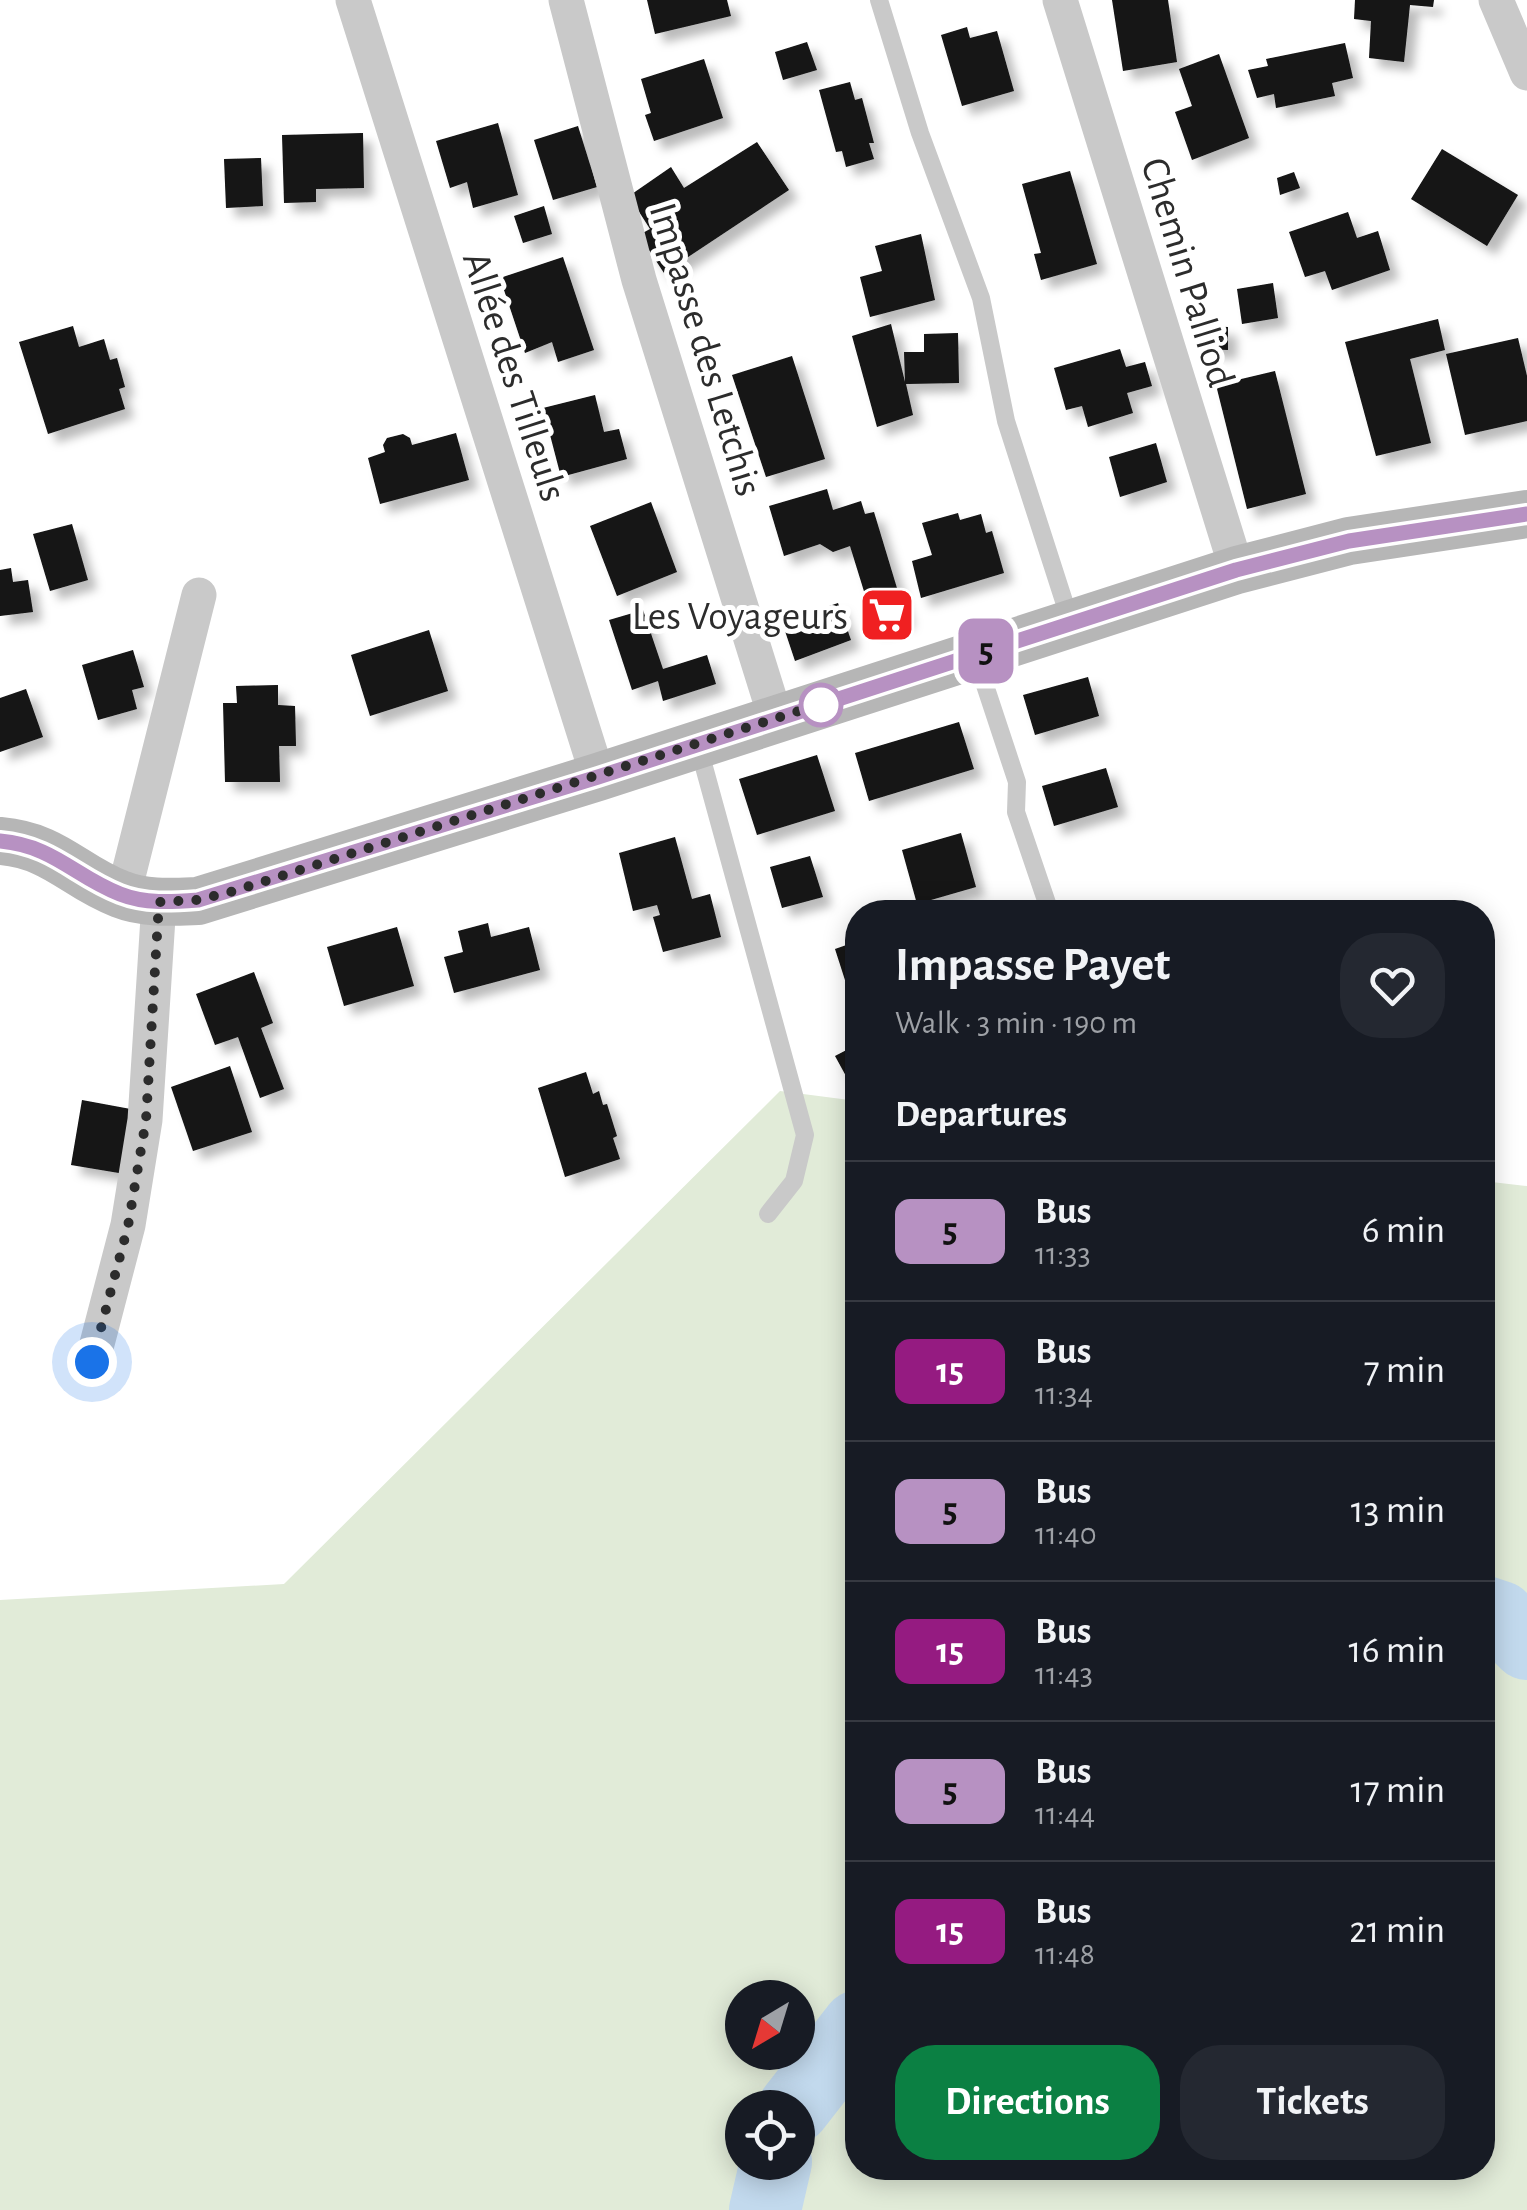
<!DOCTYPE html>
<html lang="en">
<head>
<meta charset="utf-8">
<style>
  :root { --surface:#171b24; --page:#242831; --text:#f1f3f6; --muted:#9ea1a6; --line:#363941; --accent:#0b8043 }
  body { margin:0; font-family:"Alegreya Sans",sans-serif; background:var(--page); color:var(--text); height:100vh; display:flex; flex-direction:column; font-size:38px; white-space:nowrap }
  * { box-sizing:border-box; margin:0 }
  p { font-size:32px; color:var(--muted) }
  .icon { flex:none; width:55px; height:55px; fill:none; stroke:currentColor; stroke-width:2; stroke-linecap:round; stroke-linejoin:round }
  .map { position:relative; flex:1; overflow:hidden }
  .panel { position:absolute; left:845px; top:900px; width:650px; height:1280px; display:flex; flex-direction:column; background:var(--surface); border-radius:40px; box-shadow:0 5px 25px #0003 }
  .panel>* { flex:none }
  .badge { padding:0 20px; border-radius:15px; font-size:35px; line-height:65px }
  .needle { width:65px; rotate:218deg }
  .controls { position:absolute; left:725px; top:1980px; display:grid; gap:20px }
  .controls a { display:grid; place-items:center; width:90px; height:90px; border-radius:50%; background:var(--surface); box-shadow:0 5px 25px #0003; font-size:50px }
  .you { position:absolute; width:50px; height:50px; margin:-25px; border:8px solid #fff; border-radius:50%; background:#1a73e8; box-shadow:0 0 0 15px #1a73e833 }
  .map>.badge { position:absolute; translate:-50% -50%; box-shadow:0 0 0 5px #fff }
  h2 { padding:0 50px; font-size:38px; line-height:90px }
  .round { display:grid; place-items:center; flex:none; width:105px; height:105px; border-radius:40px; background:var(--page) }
  .summary { display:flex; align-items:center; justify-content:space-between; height:170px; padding:0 50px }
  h1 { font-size:48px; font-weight:700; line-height:75px }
  .cta { display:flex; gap:20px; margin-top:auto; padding:20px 50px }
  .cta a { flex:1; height:115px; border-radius:40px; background:var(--accent); color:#fff; font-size:40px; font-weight:700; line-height:115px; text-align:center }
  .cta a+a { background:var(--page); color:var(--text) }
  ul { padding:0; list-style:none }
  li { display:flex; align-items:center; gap:30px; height:140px; padding:0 50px; border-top:2px solid var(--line) }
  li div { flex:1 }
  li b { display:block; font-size:38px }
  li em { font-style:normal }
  li .badge { min-width:110px; font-weight:700; text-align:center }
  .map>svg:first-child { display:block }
</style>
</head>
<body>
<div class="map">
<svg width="1527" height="2210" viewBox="0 0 1527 2210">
  <defs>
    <filter id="shadow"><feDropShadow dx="9" dy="9" stdDeviation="5" flood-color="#0004"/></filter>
  </defs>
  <rect width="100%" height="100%" fill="#fff"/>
  <path fill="#e1ebd8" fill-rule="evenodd" d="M 780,1091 L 857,1101 L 858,2168 L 1482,2168 L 1483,1181 L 1527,1186 L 1527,2210 L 0,2210 L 0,1600 L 284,1584 ZM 742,1998 L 798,1998 L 798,2052 L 742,2052 ZM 742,2108 L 798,2108 L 798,2162 L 742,2162 Z"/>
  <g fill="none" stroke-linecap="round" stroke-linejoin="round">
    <path stroke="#c2d9ed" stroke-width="72" d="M 1482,1611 L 1500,1617 L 1527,1644
      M 794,2108 L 858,2026
      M 765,2210 L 776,2162"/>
  </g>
  <path fill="#131313" filter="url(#shadow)" d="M 647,0 L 727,0 L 731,16 L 655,34 Z
    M 1112,0 L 1168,0 L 1177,62 L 1123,71 Z
    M 1355,0 L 1434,0 L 1433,7 L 1410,5 L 1404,62 L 1369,58 L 1371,21 L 1354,19 Z
    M 967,27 L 970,38 L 997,31 L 1014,91 L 962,106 L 941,35 Z
    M 807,42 L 817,70 L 783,80 L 775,52 Z
    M 1345,43 L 1353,78 L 1332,83 L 1335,96 L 1276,108 L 1274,94 L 1257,98 L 1248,70 L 1268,66 L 1266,59 Z
    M 1219,54 L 1249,138 L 1192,160 L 1175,112 L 1192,106 L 1179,69 Z
    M 704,59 L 723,118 L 654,141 L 645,115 L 651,113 L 641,79 Z
    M 850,82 L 855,100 L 862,98 L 874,143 L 869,143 L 874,159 L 846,167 L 842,151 L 836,152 L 819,90 Z
    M 498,123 L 518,195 L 473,208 L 467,182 L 450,188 L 436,141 Z
    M 578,126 L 597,187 L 553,200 L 534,140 Z
    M 363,133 L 364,188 L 316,189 L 316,202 L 284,203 L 282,135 Z
    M 757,142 L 789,190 L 664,273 L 639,235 L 650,229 L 629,196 L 671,167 L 684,188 Z
    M 1442,149 L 1518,195 L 1487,246 L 1411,199 Z
    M 261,158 L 263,206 L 226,208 L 224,159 Z
    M 1070,171 L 1097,264 L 1041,280 L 1034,254 L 1041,253 L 1022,184 Z
    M 1294,172 L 1300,188 L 1280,195 L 1277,178 Z
    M 544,206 L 552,234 L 523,243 L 514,216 Z
    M 1348,212 L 1357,238 L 1378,231 L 1390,270 L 1332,290 L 1325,271 L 1305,277 L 1289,232 Z
    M 921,234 L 935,300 L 870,317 L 860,277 L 882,271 L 875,246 Z
    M 563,257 L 594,350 L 558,362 L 552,342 L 525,353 L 500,278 Z
    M 1273,283 L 1278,318 L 1242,324 L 1237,289 Z
    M 1438,319 L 1445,350 L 1410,359 L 1431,443 L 1376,456 L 1345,342 Z
    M 891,324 L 905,382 L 904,352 L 924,352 L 924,334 L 958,333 L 959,383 L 906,384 L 913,415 L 877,427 L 852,336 Z
    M 73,326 L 79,347 L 104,339 L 110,360 L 117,358 L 125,387 L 119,389 L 125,409 L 48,434 L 19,342 Z
    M 1207,326 L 1228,327 L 1228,350 L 1206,349 Z
    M 1518,338 L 1527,376 L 1527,421 L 1465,435 L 1446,354 Z
    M 1120,349 L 1126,367 L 1145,362 L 1152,386 L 1127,393 L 1133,413 L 1088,427 L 1082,406 L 1066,410 L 1054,368 Z
    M 792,356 L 825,459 L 766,477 L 732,375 Z
    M 1275,371 L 1306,494 L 1247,509 L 1216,385 Z
    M 595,395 L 604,432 L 619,429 L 627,459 L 561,477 L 543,408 Z
    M 456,433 L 469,480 L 380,504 L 368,458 L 385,452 L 383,445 L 387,438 L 403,434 L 410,438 L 412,445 Z
    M 1156,443 L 1167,482 L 1120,497 L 1109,457 Z
    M 827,489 L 833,510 L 861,501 L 865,514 L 874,512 L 906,618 L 875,627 L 850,546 L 833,552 L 820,544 L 784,556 L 769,506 Z
    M 651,502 L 677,572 L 617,596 L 590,526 Z
    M 958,513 L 960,520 L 981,514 L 986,533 L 992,531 L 1004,573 L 921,598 L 912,561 L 932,555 L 922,523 Z
    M 72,524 L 88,580 L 50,591 L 33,534 Z
    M 11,568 L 13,582 L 28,580 L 33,612 L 0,616 L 0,570 Z
    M 838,603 L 851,640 L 795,661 L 782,622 Z
    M 643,610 L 663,669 L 707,655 L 716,684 L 663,701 L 658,681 L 632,690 L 609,620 Z
    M 429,630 L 448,691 L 370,716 L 351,655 Z
    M 133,650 L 144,687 L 132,690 L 137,709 L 98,720 L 82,665 Z
    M 1088,677 L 1099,716 L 1035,735 L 1023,695 Z
    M 278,685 L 278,705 L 295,706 L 296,746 L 279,746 L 280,782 L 225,782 L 223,703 L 237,703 L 236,686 Z
    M 26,689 L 43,737 L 0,752 L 0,698 Z
    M 959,722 L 974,769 L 869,801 L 855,753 Z
    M 817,755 L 835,811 L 757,835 L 739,779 Z
    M 1106,768 L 1118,807 L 1054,826 L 1042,786 Z
    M 961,833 L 976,887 L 917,904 L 902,850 Z
    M 675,837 L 692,899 L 710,894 L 721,937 L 663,952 L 653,917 L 660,915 L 657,905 L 633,911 L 619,853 Z
    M 810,856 L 823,897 L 782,908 L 770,867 Z
    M 488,923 L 491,937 L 529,927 L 540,970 L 454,993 L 444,957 L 463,952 L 458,931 Z
    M 397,927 L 414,986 L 344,1006 L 327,947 Z
    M 858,941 L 858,1003 L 853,1005 L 835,949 Z
    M 254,972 L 273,1023 L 261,1028 L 284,1089 L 260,1098 L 238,1037 L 215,1045 L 196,994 Z
    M 858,1044 L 858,1084 L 852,1087 L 835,1056 Z
    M 230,1066 L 252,1132 L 193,1151 L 171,1087 Z
    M 586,1072 L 593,1094 L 599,1091 L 603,1105 L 607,1104 L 617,1136 L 613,1138 L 620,1159 L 565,1177 L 538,1088 Z
    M 82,1100 L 136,1110 L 125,1174 L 71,1165 Z"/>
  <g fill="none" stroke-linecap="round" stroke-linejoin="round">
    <path stroke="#c9c9c9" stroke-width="18" d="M 879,0 L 920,133 L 981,298 L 1006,421 L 1071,623
      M 975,655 L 1017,782 L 1016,812 L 1050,912
      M 698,745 L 805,1135 L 794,1181 L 768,1214"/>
    <path stroke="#c9c9c9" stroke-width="35" d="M 353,0 L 598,777
      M 566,0 L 639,280 L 776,719
      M 1060,0 L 1237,570
      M 1496,0 L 1527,73
      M 123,896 L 199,595
      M 92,1363 L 128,1225 L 145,1120 L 159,902"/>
    <path stroke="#b6b6b6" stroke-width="48" d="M 0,841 C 56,846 73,876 120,894 C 145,904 172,902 198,901 L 598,777 L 1237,570 L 1349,541 L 1527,514"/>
  </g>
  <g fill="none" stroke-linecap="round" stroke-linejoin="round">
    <g stroke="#fff" stroke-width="22">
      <path id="line" d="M 0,841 C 54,846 74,876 120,894 C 145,904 172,902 198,900 L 598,777 L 1236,570 L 1349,541 L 1527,514"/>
    </g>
    <use href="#line" stroke="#b791c2" stroke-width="15"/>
    <path stroke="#2c2c2c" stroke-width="10" stroke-dasharray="0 18" d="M 92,1362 L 128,1226 L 146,1120 L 159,902 L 198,900 L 234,891 L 827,702 L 821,705"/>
  </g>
  <defs>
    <g id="supermarket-square" transform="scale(2.875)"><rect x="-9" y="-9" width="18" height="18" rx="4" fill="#f02021" stroke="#fff"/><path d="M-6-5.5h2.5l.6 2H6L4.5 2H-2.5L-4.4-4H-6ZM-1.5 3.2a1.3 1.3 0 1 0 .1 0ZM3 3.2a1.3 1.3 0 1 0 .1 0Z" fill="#fff"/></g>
  </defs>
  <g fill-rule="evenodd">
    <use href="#supermarket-square" x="887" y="615"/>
  </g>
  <circle fill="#fff" stroke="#b791c2" stroke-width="5" cx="821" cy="705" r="20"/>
  <g text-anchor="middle" stroke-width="10" stroke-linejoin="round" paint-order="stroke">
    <g font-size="40" fill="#2c2c2c" stroke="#fff">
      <text transform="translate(1189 272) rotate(73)" y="14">Chemin Palliod</text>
      <text transform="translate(707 349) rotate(73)" y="14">Impasse des Letchis</text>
      <text transform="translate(516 376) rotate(72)" y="14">Allée des Tilleuls</text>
    </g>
    <g font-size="40" fill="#2c2c2c" stroke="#fff" text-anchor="end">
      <text x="848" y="629">Les Voyageurs</text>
    </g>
  </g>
</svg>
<div class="controls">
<a><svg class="needle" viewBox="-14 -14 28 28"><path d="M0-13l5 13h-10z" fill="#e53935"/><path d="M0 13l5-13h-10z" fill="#9ea1a6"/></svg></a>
<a><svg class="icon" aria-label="locate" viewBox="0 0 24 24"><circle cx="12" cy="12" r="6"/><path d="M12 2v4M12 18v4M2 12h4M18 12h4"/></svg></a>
</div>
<div class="you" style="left:92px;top:1362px"></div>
<b class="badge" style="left:986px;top:651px;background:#b791c2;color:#111">5</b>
<section class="panel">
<div class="summary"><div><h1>Impasse Payet</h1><p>Walk · 3 min · 190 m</p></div><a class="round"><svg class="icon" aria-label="heart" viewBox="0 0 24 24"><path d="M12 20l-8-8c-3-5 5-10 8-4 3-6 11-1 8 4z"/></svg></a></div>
<h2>Departures</h2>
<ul>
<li><span class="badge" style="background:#b791c2;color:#111">5</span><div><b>Bus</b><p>11:33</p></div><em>6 min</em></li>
<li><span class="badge" style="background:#951b81;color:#fff">15</span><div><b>Bus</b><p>11:34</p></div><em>7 min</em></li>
<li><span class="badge" style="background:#b791c2;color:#111">5</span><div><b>Bus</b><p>11:40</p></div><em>13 min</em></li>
<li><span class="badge" style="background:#951b81;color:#fff">15</span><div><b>Bus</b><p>11:43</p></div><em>16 min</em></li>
<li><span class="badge" style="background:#b791c2;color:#111">5</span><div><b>Bus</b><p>11:44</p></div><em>17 min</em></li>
<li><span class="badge" style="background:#951b81;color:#fff">15</span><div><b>Bus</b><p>11:48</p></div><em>21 min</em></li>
</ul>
<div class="cta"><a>Directions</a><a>Tickets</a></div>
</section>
</div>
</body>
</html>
